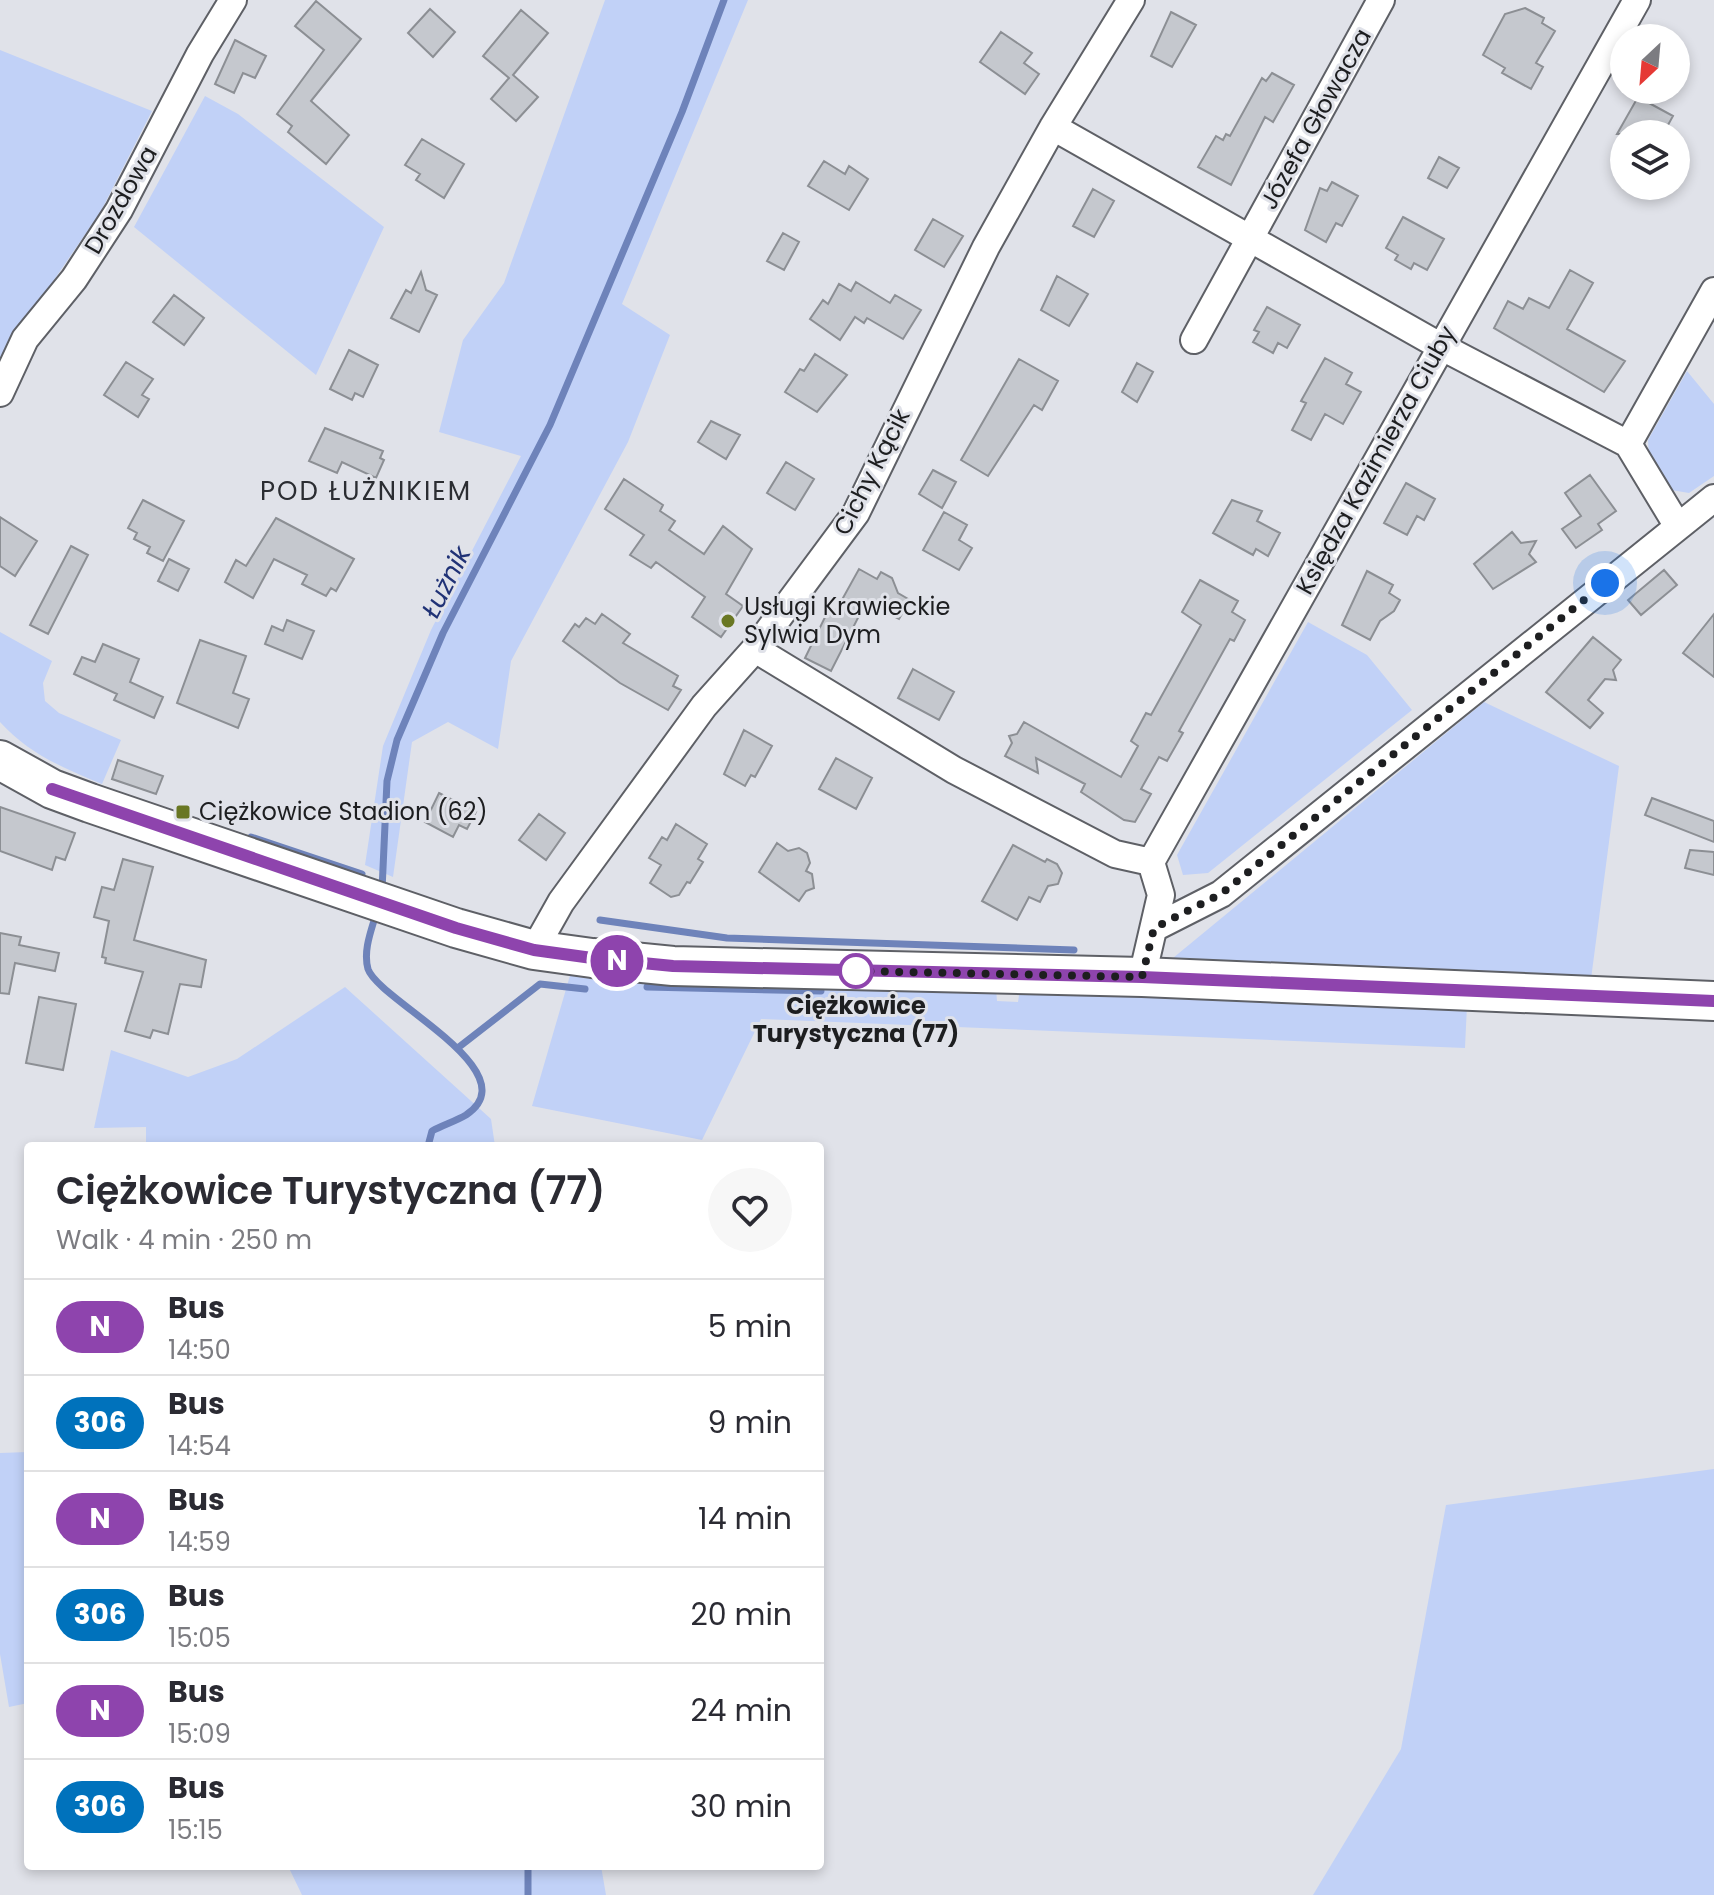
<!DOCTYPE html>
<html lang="en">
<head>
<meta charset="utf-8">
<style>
  :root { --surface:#fff; --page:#f7f7f7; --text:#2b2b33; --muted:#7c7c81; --line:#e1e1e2 }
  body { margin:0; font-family:Poppins,sans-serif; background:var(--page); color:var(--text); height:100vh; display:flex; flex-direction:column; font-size:30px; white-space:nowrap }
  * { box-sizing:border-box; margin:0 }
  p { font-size:26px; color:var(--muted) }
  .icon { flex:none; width:44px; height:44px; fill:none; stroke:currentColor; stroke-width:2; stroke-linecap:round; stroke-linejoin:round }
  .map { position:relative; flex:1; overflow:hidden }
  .panel { position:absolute; left:24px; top:1142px; width:800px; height:728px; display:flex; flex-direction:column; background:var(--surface); border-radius:8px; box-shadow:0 4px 12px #0003 }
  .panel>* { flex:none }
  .badge { padding:0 16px; border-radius:26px; font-size:28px; line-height:52px }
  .needle { width:52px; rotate:206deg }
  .buttons { position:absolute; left:1610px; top:24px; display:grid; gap:16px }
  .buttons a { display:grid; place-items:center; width:80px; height:80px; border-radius:50%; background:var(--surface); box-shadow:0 4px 12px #0003; font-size:40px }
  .you { position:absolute; width:40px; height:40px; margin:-20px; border:6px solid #fff; border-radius:50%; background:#1a73e8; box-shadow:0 0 0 12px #1a73e833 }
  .map>.badge { position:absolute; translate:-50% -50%; box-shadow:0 0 0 4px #fff }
  .round { display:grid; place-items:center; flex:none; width:84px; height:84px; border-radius:42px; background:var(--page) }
  .summary { display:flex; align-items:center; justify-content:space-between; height:136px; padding:0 32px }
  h1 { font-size:38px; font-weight:600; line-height:60px }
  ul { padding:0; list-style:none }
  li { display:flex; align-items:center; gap:24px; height:96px; padding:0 32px; border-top:2px solid var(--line) }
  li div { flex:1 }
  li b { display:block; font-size:30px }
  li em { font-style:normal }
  li .badge { min-width:88px; font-weight:700; text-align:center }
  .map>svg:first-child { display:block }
</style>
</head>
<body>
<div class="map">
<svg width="1714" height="1895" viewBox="0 0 1714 1895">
  <rect width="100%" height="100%" fill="#e0e2e9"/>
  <path fill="#c1d1f7" d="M 605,0 L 748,0 L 622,304 L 670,335 L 628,442 L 511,661 L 498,749 L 448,722 L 412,742 L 393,877 L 365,865 L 383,746 L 431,630 L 521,456 L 439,432 L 463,340 L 504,283 Z
    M 0,50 L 152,111 L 101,211 L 9,346 L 0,365 Z
    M 205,96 L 238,114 L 384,227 L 316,375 L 134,227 Z
    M 1687,371 L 1714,404 L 1714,476 L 1689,493 L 1671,490 L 1649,457 L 1648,440 Z
    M 1308,622 L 1367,655 L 1412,710 L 1208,873 L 1183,875 L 1177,855 Z
    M 0,632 L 52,661 L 43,683 L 45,701 L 59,713 L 121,740 L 102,784 C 63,768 29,754 0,722 Z
    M 1484,702 L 1619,766 L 1591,979 L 1173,958 Z
    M 571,972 L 996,989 L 997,1001 L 1018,1002 L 1020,989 L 1467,1005 L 1465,1048 L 761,1019 L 702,1140 L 532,1106 Z
    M 345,987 L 491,1119 L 495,1146 L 146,1146 L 146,1127 L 94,1128 L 111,1050 L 188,1077 L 237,1059 Z
    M 28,1452 L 28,1703 L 9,1707 L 0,1654 L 0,1453 Z
    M 1714,1469 L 1714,1895 L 1313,1895 L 1401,1749 L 1446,1505 Z
    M 288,1866 L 601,1866 L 606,1895 L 302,1895 Z"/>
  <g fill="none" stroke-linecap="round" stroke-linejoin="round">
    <path stroke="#6e83ba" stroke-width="7" d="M 251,837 L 362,874
      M 382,890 L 387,781 L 397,740 L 443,633 L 550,425 L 682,112 L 724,0
      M 376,914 C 371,931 363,951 368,969 C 378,1000 531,1072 466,1115 C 456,1121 443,1125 432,1131 L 428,1146
      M 600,920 L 727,938 L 1074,950
      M 647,987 L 821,991
      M 459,1047 L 540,984 L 585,989
      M 528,1866 L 528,1895"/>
  </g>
  <path fill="#c5c8ce" stroke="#8c8f94" stroke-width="2" d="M 316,1 L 361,39 L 311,101 L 349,135 L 326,164 L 288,132 L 292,126 L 277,114 L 324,50 L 295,26 Z
    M 1525,8 L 1544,18 L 1542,23 L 1555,31 L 1536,63 L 1543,67 L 1531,89 L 1502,73 L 1505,68 L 1483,55 L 1505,14 Z
    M 430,9 L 455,32 L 433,57 L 408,33 Z
    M 521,10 L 548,33 L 513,75 L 538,97 L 516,121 L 491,99 L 509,78 L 483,56 Z
    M 1171,12 L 1196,25 L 1172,67 L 1151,56 Z
    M 1001,32 L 1032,53 L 1024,63 L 1039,74 L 1025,94 L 980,62 Z
    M 235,40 L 266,56 L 255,78 L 243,73 L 234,93 L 215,84 Z
    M 1272,73 L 1294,85 L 1273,122 L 1265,117 L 1231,185 L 1198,167 L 1216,136 L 1223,140 L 1226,134 L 1230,136 L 1262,78 L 1266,81 Z
    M 1638,97 L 1673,116 L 1663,134 L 1617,134 Z
    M 422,139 L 464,164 L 444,198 L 416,180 L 420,174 L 405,165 Z
    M 1439,157 L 1459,168 L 1447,188 L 1428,178 Z
    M 824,161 L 845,174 L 849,166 L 868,179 L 849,210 L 808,186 Z
    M 1332,182 L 1358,196 L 1342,226 L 1336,223 L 1326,242 L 1305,230 L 1320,188 L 1327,191 Z
    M 1093,189 L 1114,201 L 1094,237 L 1073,226 Z
    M 1403,217 L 1444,239 L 1427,270 L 1414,263 L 1411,269 L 1395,260 L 1398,255 L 1386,248 Z
    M 933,219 L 963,236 L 944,267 L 915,250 Z
    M 783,233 L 799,242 L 784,270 L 767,261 Z
    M 1570,270 L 1593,283 L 1567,329 L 1625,361 L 1604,392 L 1494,328 L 1508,301 L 1523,309 L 1529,298 L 1549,308 Z
    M 421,272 L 426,290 L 437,295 L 419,332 L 391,318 L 406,290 L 411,293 Z
    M 1057,276 L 1088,294 L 1069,326 L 1041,310 Z
    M 856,282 L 890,303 L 895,295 L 921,310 L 903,339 L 867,318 L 864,323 L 855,317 L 840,340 L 810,319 L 823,300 L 828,304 L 839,284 L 851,291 Z
    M 174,295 L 204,318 L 184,345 L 153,322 Z
    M 1267,307 L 1300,325 L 1287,348 L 1278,343 L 1273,353 L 1253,342 L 1259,332 L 1254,330 Z
    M 349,350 L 378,365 L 363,397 L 355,393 L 352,400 L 330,389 Z
    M 815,354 L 847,375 L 817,412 L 785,392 L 800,369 L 804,371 Z
    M 1325,358 L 1352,373 L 1346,384 L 1361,392 L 1343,424 L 1325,414 L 1311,440 L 1292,430 L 1306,403 L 1301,401 Z
    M 1019,359 L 1058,381 L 1042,410 L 1034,405 L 988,476 L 961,460 Z
    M 126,362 L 153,379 L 142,395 L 149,399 L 138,417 L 104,395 Z
    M 1137,363 L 1153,372 L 1137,402 L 1122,392 Z
    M 711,421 L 740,435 L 726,459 L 698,442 Z
    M 325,428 L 383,451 L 380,458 L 384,460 L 376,478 L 342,462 L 337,473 L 309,461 Z
    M 786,462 L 814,479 L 795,510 L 767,493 Z
    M 933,470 L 956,482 L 942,508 L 919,494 Z
    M 1590,475 L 1616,511 L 1598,524 L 1602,530 L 1576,548 L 1562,529 L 1581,516 L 1565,493 Z
    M 624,479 L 663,505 L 660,511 L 675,521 L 669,530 L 704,554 L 723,526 L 752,549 L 726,594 L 743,606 L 721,637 L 692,617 L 705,597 L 656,562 L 651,568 L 630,555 L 644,535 L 605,509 Z
    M 1406,483 L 1435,499 L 1424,520 L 1417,516 L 1407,535 L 1384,523 Z
    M 143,500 L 184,521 L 163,561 L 147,553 L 150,547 L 134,539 L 137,533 L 128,528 Z
    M 1232,500 L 1262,511 L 1257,521 L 1280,533 L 1268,556 L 1256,549 L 1253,555 L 1213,533 Z
    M 944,512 L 967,525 L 959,540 L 972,548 L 959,570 L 923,550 Z
    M 0,517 L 37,541 L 15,576 L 0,566 Z
    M 276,518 L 354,559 L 336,591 L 331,588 L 326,596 L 302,584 L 307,575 L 274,559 L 253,598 L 225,582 L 236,560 L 246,566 Z
    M 1512,532 L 1521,543 L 1536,541 L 1529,554 L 1536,562 L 1493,589 L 1474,564 Z
    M 71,546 L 88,555 L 48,634 L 30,625 Z
    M 169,559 L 189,569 L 178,591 L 158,581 Z
    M 859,569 L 877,579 L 881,572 L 892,578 L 898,593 L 910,600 L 899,619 L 866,602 L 831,671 L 805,658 L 827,613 L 833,616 Z
    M 1664,570 L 1677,585 L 1641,615 L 1628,600 Z
    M 1367,571 L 1393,585 L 1389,593 L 1400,600 L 1394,611 L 1380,621 L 1370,640 L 1342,625 Z
    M 1200,580 L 1238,601 L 1232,612 L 1245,620 L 1234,641 L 1230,639 L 1179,731 L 1183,733 L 1167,761 L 1159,757 L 1141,789 L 1151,794 L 1135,822 L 1124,820 L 1081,792 L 1085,784 L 1036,758 L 1038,773 L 1005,756 L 1012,743 L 1009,736 L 1017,734 L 1024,722 L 1121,777 L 1138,746 L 1131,741 L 1146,713 L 1151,715 L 1201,625 L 1182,612 Z
    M 602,614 L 630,634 L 623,643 L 678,676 L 673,686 L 681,690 L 668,710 L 620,683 L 563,641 L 575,624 L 579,627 L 586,618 L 595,624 Z
    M 1714,614 L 1714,677 L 1683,653 Z
    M 287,620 L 314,631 L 302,659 L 265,644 L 272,626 L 283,631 Z
    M 1593,637 L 1621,660 L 1613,670 L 1616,680 L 1605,679 L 1588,700 L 1603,713 L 1590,728 L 1546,692 Z
    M 200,640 L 246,656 L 233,693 L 249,699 L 238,728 L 177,703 Z
    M 103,644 L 139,659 L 130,682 L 163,697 L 154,718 L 114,700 L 117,694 L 74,674 L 82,657 L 95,662 Z
    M 913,669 L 954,692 L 939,720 L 898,698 Z
    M 744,730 L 772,746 L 755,777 L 751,775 L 745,786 L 724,774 Z
    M 836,758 L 872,778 L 856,809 L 819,789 Z
    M 118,760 L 163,776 L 156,794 L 112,779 Z
    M 439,793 L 476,812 L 467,829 L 459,825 L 453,837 L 425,822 Z
    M 1652,798 L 1714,821 L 1714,842 L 1645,815 Z
    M 0,807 L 75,833 L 65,860 L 56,857 L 52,870 L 0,851 Z
    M 539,814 L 565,833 L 546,860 L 519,840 Z
    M 676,824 L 707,844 L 698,859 L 703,862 L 690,883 L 687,882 L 679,895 L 671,897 L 650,883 L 661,865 L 649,858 L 662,837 L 667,840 Z
    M 777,843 L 788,851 L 799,848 L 807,853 L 810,863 L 806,871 L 812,874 L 814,888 L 806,891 L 799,901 L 759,872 Z
    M 1013,845 L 1045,862 L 1047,859 L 1057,864 L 1062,873 L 1058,884 L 1048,886 L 1040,902 L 1029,897 L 1017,920 L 982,901 Z
    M 1690,850 L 1714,852 L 1714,875 L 1685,868 Z
    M 123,859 L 153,867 L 134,940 L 206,960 L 201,987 L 180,984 L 168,1034 L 153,1030 L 150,1038 L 125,1031 L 143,972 L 105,963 L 106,958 L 102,957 L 109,921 L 94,917 L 102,887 L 114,890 Z
    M 0,933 L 21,937 L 19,945 L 59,953 L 55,971 L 15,963 L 9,994 L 0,993 Z
    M 39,997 L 76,1004 L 63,1070 L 26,1063 Z"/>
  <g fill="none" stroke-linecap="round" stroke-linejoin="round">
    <g stroke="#5e6066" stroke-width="30">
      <path id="street" d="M 1053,127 L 1440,346 L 1628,444 L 1677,525
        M 1194,340 L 1381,0
        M 0,393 L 25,339 L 74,279 L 119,210 L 200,54 L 233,0
        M 1628,444 L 1714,291
        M 755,649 L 954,770 L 1115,854 L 1151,862
        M 1154,928 L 1221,894 L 1714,498
        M 534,950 L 561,902 L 704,706 L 755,649 L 856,513 L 986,247 L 1053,127 L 1131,0
        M 1142,977 L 1161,895 L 1151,862 L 1637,0"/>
    </g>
    <g stroke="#5e6066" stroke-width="42">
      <path id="secondary" d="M 0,760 L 52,789 L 90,803 L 456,928 L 534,950 L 592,958 L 673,966 L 1142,977 L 1714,1001"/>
    </g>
    <use href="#street" stroke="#fff" stroke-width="26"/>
    <use href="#secondary" stroke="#fff" stroke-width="38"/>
  </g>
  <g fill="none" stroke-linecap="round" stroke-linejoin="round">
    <g stroke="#fff" stroke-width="18">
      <path id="line" d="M 52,789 L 456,928 L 534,950 L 592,958 L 673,966 L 1142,977 L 1714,1001"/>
    </g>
    <use href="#line" stroke="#8e44ad" stroke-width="12"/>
    <path stroke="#1d1e20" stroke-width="8" stroke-dasharray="0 14.4" d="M 856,971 L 1142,977 L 1154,928 L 1221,894 L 1605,583"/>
  </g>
  <g fill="#697723" stroke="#e0e2e9" stroke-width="3">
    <circle cx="728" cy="621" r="8"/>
    <rect x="175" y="804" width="16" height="16" rx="4"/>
  </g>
  <circle fill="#fff" stroke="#8e44ad" stroke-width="4" cx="856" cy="971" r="16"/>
  <g text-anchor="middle" stroke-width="6" stroke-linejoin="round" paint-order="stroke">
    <g font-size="24" fill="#1d1e20" stroke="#e0e2e9">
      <text transform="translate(1316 119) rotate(-61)" y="8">Józefa Głowacza</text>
      <text transform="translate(121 200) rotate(-60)" y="8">Drozdowa</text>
      <text transform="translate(1376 460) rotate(-61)" y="8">Księdza Kazimierza Ciuby</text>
      <text transform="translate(872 472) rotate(-63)" y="8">Cichy Kącik</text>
    </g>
    <g font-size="24" fill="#1d1e20" stroke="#e0e2e9" text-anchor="start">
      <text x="744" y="615">Usługi Krawieckie<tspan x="744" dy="28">Sylwia Dym</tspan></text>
      <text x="199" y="820">Ciężkowice Stadion (62)</text>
    </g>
    <g font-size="24" font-weight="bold" fill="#1d1e20" stroke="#e0e2e9">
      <text x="856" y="1014">Ciężkowice<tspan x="856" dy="28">Turystyczna (77)</tspan></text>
    </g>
    <g font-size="26" letter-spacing="2" fill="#2b2d32" stroke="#e0e2e9">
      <text x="366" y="500">POD ŁUŻNIKIEM</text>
    </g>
    <g font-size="26" font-style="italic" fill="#203276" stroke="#e0e2e9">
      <text transform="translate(446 582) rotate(-63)" y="9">Łużnik</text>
    </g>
  </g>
</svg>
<div class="buttons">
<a><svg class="needle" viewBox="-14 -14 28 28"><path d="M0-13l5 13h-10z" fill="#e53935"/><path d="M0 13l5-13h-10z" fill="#7c7c81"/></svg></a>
<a><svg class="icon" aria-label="layers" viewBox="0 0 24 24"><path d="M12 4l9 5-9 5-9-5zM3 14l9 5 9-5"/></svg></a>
</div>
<div class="you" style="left:1605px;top:583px"></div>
<b class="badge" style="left:617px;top:961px;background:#8e44ad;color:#fff">N</b>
<section class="panel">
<div class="summary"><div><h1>Ciężkowice Turystyczna (77)</h1><p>Walk · 4 min · 250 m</p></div><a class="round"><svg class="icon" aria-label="heart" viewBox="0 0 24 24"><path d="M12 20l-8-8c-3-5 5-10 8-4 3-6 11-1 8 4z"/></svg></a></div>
<ul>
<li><span class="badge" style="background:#8e44ad;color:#fff">N</span><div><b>Bus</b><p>14:50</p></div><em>5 min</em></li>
<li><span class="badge" style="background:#0072bc;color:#fff">306</span><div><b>Bus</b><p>14:54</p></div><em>9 min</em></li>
<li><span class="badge" style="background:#8e44ad;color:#fff">N</span><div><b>Bus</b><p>14:59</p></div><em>14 min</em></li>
<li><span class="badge" style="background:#0072bc;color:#fff">306</span><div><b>Bus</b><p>15:05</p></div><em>20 min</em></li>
<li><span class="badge" style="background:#8e44ad;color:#fff">N</span><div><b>Bus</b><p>15:09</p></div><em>24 min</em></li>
<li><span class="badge" style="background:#0072bc;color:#fff">306</span><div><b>Bus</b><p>15:15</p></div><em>30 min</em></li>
</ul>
</section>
</div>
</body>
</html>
